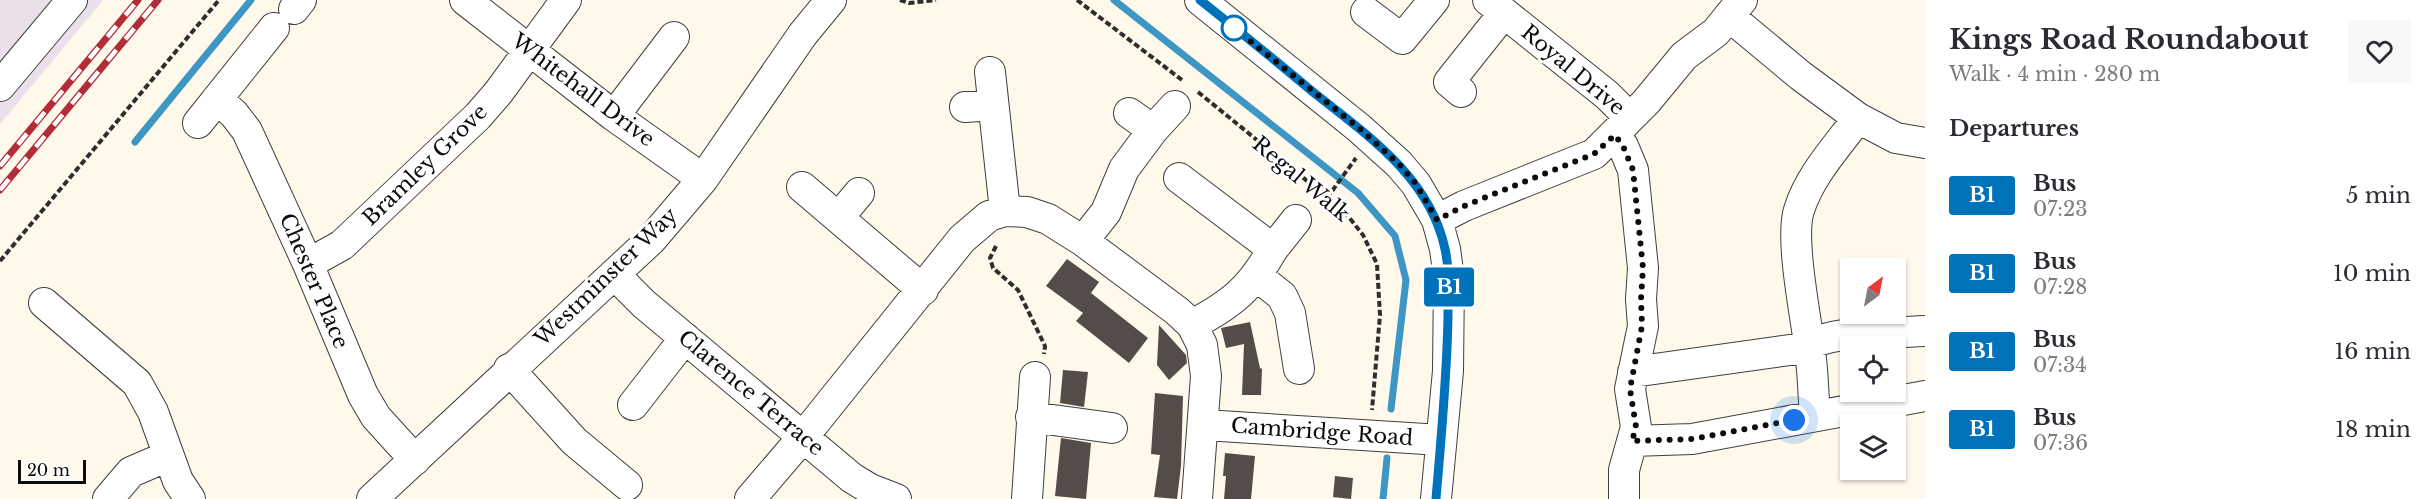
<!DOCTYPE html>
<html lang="en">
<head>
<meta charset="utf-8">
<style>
  :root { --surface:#fff; --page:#f7f7f7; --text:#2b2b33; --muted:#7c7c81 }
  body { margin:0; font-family:"Libre Baskerville",serif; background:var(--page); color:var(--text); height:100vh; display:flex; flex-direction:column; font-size:22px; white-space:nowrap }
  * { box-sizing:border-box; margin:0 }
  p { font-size:20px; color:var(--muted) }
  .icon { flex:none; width:33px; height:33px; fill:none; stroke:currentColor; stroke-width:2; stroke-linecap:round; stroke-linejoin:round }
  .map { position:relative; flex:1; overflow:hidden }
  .details { display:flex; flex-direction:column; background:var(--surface); width:510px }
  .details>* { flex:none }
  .badge { padding:0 12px; border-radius:4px; font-size:21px; line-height:39px }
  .needle { width:39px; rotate:32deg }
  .controls { position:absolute; left:1840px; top:258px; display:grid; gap:12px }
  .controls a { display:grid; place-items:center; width:66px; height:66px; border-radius:0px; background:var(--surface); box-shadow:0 2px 4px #0004; font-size:30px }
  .scale { position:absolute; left:18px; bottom:15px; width:68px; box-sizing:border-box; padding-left:6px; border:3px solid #0c0c0c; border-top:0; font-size:16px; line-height:21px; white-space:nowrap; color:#0c0c0c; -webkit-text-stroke:4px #fff; paint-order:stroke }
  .you { position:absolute; width:30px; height:30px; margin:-15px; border:4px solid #fff; border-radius:50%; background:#1a73e8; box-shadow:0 0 0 9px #1a73e833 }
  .map>.badge { position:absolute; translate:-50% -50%; box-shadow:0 0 0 3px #fff }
  h2 { padding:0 24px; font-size:22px; line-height:54px }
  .round { display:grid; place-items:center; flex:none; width:63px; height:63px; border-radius:0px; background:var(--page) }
  .summary { display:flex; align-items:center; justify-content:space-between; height:102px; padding:0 24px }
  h1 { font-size:28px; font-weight:800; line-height:45px }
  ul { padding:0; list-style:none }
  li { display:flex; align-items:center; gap:18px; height:78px; padding:0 24px }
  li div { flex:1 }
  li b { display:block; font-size:22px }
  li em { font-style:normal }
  li .badge { min-width:66px; font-weight:700; text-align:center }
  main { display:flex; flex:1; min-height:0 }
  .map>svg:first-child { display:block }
</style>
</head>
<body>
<main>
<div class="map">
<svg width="1925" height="499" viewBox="0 0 1925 499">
  <rect width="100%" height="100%" fill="#fef9eb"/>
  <path fill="#e9e0ea" d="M 0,0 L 103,0 L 0,124 Z"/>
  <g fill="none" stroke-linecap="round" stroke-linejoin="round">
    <path stroke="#3e96c5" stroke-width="7" d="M 1114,0 L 1358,193 L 1395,236 L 1406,280 L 1391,409
      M 135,142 L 251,0
      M 1383,499 L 1387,458"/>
  </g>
  <path fill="#544c49" d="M 1067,259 L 1099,282 L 1091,293 L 1148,338 L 1129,363 L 1076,321 L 1083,313 L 1046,286 Z
    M 1250,322 L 1260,368 L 1262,369 L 1261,395 L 1242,395 L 1244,344 L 1226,348 L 1221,328 Z
    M 1159,325 L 1186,355 L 1187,363 L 1169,380 L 1157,365 Z
    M 1063,370 L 1088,372 L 1084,407 L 1060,403 Z
    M 1155,393 L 1183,396 L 1181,466 L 1177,499 L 1154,497 L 1160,455 L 1151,454 Z
    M 1061,438 L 1091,443 L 1086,499 L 1055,496 Z
    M 1225,453 L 1255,456 L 1251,499 L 1224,499 L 1226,476 L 1223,476 Z
    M 1335,476 L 1353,478 L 1351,499 L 1333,497 Z"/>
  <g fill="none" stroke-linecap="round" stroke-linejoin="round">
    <g stroke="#3f3f3f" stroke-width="32">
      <path id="minor" d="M 465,0 L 614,116 L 703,179
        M 1200,0 L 1359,128 L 1399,164 L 1416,184 L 1437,220 L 1445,249 L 1449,278 L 1448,371 L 1436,499
        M 1488,0 L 1607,95 L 1630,118
        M 294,9 L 301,0
        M 1366,12 L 1402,39 L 1434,0
        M 1730,17 L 1801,76 L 1858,118 L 1896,138 L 1925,143
        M 990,72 L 1005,211
        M 0,86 L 72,0
        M 1461,92 L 1449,82 L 1504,13
        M 217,99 L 234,114 L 247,131 L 308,264 L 363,395 L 376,417 L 415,460
        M 965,107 L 993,105
        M 1129,113 L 1153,130
        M 614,116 L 674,37
        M 198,123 L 274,28
        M 1615,135 L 1623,146 L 1633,170 L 1643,268 L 1641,299 L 1643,326 L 1630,389 L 1636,427 L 1624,470 L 1624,499
        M 1179,178 L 1273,249 C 1250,289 1233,303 1192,325
        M 802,187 L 923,290
        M 839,217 L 859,193
        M 1437,220 L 1464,206 L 1594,154 L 1646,102 L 1684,56 L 1716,32 L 1742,0
        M 1083,241 L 1106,212 L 1124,169 L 1153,130 L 1175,106
        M 1273,249 L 1296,220
        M 308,264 L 342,245 L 478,116 L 498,93 L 566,0
        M 614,274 L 644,304 L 852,478 L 870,489 L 896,499
        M 1257,276 L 1282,296 L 1290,313 L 1299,369
        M 44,303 L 137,383 L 153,412 L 178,481 L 190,499
        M 509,369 L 574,441 L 627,485
        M 1633,372 L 1797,349 C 1839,328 1880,334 1925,331
        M 633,405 L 685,338
        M 1815,416 C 1813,392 1813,367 1809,343 C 1805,313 1790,237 1799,210 C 1810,175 1836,148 1858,118
        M 1031,417 L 1112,428
        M 1204,425 L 1441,440
        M 1632,441 L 1692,439 L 1925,396
        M 108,499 L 131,472 L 168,456
        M 372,499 L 651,240 L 703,179 L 803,34 L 831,0
        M 750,499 L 803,437 L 962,239 L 989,216 L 1005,211 L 1027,212 L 1048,219 L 1083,241 L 1177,311 L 1192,325 L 1202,345 L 1206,376 L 1197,499
        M 1027,499 L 1035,377"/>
    </g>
    <path stroke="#2e2e2e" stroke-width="4" stroke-dasharray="6 3" stroke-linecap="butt" d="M 900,0 L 909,3 L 936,0
      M 1077,0 L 1182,80
      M 1198,92 L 1344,211 L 1363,235 L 1377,264 L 1380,315 L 1372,410
      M 1327,198 L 1356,158
      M 996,246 L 990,258 L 993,268 L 1018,290 L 1045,346 L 1044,354
      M 0,261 L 219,0"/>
    <use href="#minor" stroke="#fff" stroke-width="30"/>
    <g stroke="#b32c39" stroke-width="7">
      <path id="rail" d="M 0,166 L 138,0
        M 0,190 L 158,0"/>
    </g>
    <use href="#rail" stroke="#fff" stroke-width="4.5" stroke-dasharray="14" stroke-linecap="butt"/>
  </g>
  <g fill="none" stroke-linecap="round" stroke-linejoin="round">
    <g stroke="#fff" stroke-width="14">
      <path id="line" d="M 1200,0 C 1238,30 1276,61 1313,92 C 1367,135 1430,177 1445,249 C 1450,271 1448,294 1448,317 C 1447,378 1441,438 1436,499"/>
    </g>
    <use href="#line" stroke="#0072bc" stroke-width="9"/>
    <path stroke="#0c0c0c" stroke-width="6" stroke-dasharray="0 10.8" d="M 1234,28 L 1359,128 L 1399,164 L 1416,184 L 1437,220 L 1464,206 L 1594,154 L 1615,135 L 1623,146 L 1633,170 L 1643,268 L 1641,299 L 1642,326 L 1630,389 L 1636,427 L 1632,441 L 1692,439 L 1794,420"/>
  </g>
  <circle fill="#fff" stroke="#0072bc" stroke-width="3" cx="1234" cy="28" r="12"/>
  <g text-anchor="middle" stroke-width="6" stroke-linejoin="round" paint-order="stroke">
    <g font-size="21" fill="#0c0c0c" stroke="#fff">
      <text transform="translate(1573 70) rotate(40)" y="7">Royal Drive</text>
      <text transform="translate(583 90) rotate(37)" y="7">Whitehall Drive</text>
      <text transform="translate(425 165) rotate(-44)" y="7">Bramley Grove</text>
      <text transform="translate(1301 179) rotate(40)" y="7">Regal Walk</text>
      <text transform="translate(606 277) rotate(-44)" y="7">Westminster Way</text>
      <text transform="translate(314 281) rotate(67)" y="7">Chester Place</text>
      <text transform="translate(751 393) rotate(40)" y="7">Clarence Terrace</text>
      <text transform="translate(1322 432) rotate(4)" y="7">Cambridge Road</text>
    </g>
  </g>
</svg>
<div class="controls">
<a><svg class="needle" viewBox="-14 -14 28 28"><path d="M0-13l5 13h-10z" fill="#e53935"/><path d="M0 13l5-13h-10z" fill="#7c7c81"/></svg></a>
<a><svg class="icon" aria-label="locate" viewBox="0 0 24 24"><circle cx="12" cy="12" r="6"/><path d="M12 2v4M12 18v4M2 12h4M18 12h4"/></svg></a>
<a><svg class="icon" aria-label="layers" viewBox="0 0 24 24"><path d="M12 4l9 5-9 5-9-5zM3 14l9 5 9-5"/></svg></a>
</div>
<div class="scale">20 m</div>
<div class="you" style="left:1794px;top:420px"></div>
<b class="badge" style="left:1449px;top:287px;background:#0072bc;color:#fff">B1</b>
</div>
<section class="details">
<div class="summary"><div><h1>Kings Road Roundabout</h1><p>Walk · 4 min · 280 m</p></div><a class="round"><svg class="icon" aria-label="heart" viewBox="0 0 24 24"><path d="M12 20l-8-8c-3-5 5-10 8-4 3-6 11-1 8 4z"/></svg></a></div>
<h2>Departures</h2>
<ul>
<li><span class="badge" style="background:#0072bc;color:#fff">B1</span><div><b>Bus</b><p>07:23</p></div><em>5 min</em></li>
<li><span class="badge" style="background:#0072bc;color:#fff">B1</span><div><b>Bus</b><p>07:28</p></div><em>10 min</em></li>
<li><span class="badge" style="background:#0072bc;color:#fff">B1</span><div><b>Bus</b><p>07:34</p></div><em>16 min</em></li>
<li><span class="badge" style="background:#0072bc;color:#fff">B1</span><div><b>Bus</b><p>07:36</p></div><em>18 min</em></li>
</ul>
</section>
</main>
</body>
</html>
